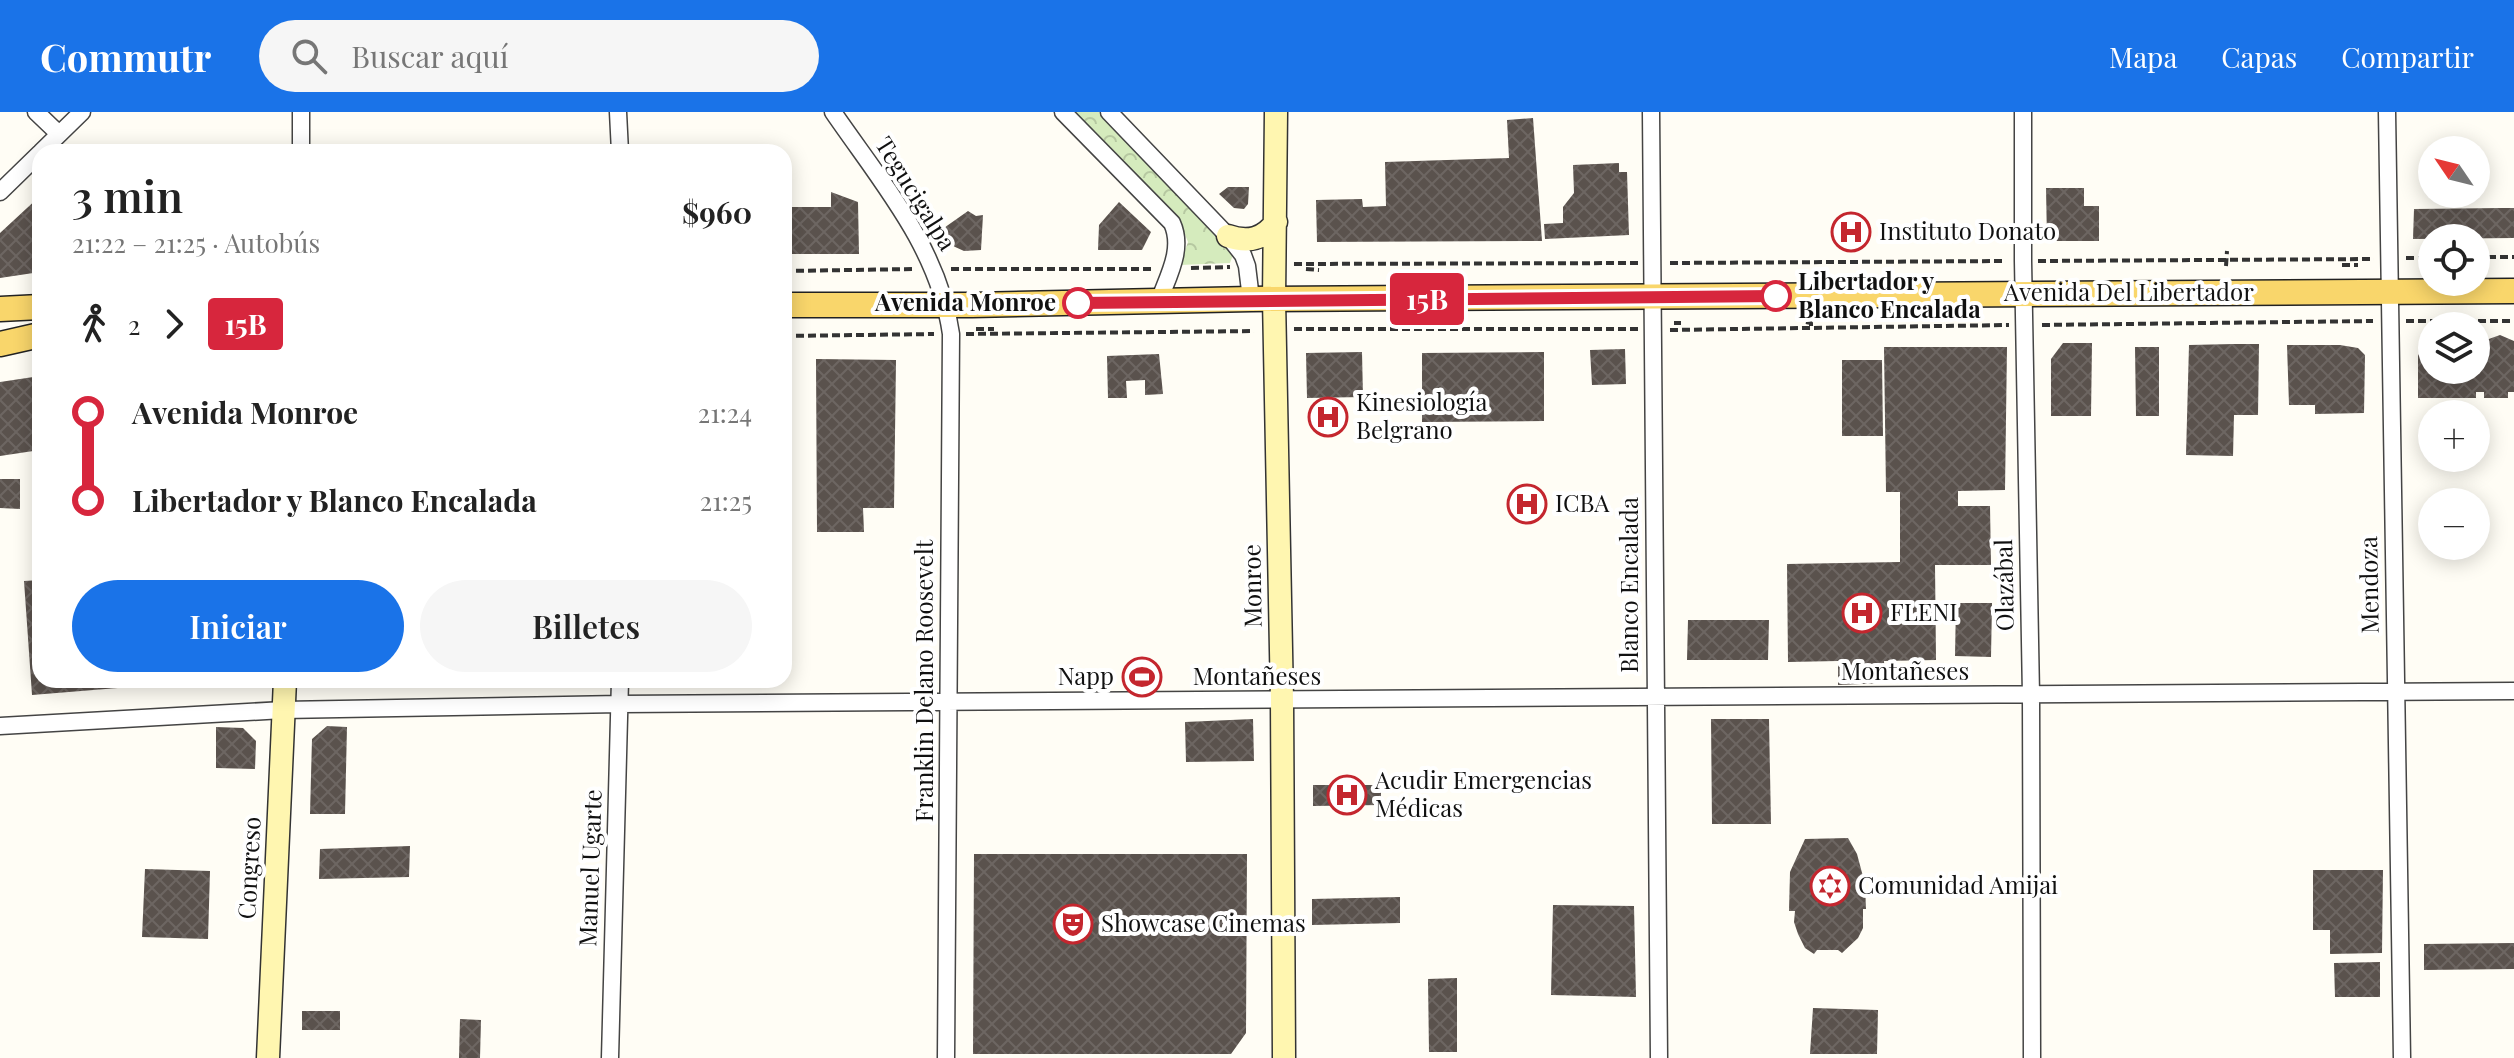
<!DOCTYPE html>
<html lang="es">
<head>
<meta charset="utf-8">
<style>
  :root { --surface:#fff; --page:#f6f6f6; --text:#222; --muted:#767676; --accent:#1a73e8 }
  body { margin:0; font-family:"Playfair Display",serif; background:var(--page); color:var(--text); height:100vh; display:flex; flex-direction:column; font-size:30px; white-space:nowrap }
  * { box-sizing:border-box; margin:0 }
  p { font-size:26px; color:var(--muted) }
  .icon { flex:none; width:44px; height:44px; fill:none; stroke:currentColor; stroke-width:2; stroke-linecap:round; stroke-linejoin:round }
  .map { position:relative; flex:1; overflow:hidden }
  .panel { position:absolute; left:32px; top:32px; width:760px; height:544px; display:flex; flex-direction:column; background:var(--surface); border-radius:24px; box-shadow:0 4px 20px #0003 }
  .panel>* { flex:none }
  .badge { padding:0 16px; border-radius:6px; font-size:28px; line-height:52px }
  .needle { width:52px; rotate:305deg }
  .tools { position:absolute; left:2418px; top:24px; display:grid; gap:16px }
  .tools a { display:grid; place-items:center; width:72px; height:72px; border-radius:50%; background:var(--surface); box-shadow:0 4px 20px #0003; font-size:40px }
  .map>.badge { position:absolute; translate:-50% -50%; box-shadow:0 0 0 4px #fff }
  .legs { display:flex; align-items:center; gap:12px; height:88px; padding:0 40px; font-size:26px }
  .legs p { margin-inline-start:auto }
  .summary { display:flex; align-items:center; justify-content:space-between; height:136px; padding:0 40px }
  h1 { font-size:44px; font-weight:600; line-height:60px }
  .action { display:flex; gap:16px; margin-top:auto; padding:16px 40px }
  .action a { flex:1; height:92px; border-radius:48px; background:var(--accent); color:#fff; font-size:32px; font-weight:600; line-height:92px; text-align:center }
  .action a+a { background:var(--page); color:var(--text) }
  ul { padding:0 40px; list-style:none }
  li { display:flex; align-items:center; gap:28px; height:88px; font-size:30px }
  li i { display:grid; place-items:center; width:12px; height:100%; margin:0 10px; background:currentColor }
  li i::after { content:''; width:20px; height:20px; margin:-10px; border:6px solid; border-radius:50%; background:var(--surface) }
  li p { margin-inline-start:auto }
  li:first-child i { background:linear-gradient(#0000 50%,currentColor 0) }
  li:last-child i { background:linear-gradient(currentColor 50%,#0000 0) }
  header { display:flex; align-items:center; gap:48px; box-sizing:border-box; height:112px; padding:0 40px; background:var(--accent); color:#fff }
  header strong { font-size:38px }
  nav { display:flex; gap:44px; margin-inline-start:auto; font-size:28px }
  .search { width:560px; height:72px; background:var(--page); display:flex; align-items:center; gap:20px; box-sizing:border-box; padding:0 28px; border-radius:44px; color:var(--muted); font-size:30px }
  .map>svg:first-child { display:block }
</style>
</head>
<body>
<header>
<strong>Commutr</strong>
<div class="search"><svg class="icon" aria-label="search" viewBox="0 0 24 24"><circle cx="10" cy="10" r="6"/><path d="M15 15l6 6"/></svg>Buscar aquí</div>
<nav><a>Mapa</a><a>Capas</a><a>Compartir</a></nav>
</header>
<div class="map">
<svg width="2514" height="946" viewBox="0 0 2514 946">
  <defs>
    <pattern id="park-crowns" width="20" height="18" patternUnits="userSpaceOnUse" patternTransform="scale(2)"><rect width="20" height="18" fill="#d5ebbd"/><path d="M2 6a3 3 0 1 1 6 0M12 15a3 3 0 1 1 6 0" fill="none" stroke="#b6c8a1"/></pattern>
    <pattern id="building-cross-hatch" width="8" height="8" patternUnits="userSpaceOnUse" patternTransform="scale(2)"><rect width="8" height="8" fill="#5a524d"/><path d="M0 0l8 8M0 8l8-8" fill="none" stroke="#6d6662"/></pattern>
  </defs>
  <rect width="100%" height="100%" fill="#fffdf5"/>
  <path fill="url(#park-crowns)" d="M 1075,0 L 1099,0 L 1235,137 L 1230,151 L 1180,153 L 1188,130 L 1177,103 Z"/>
  <path fill="url(#building-cross-hatch)" d="M 1533,6 L 1542,129 L 1317,130 L 1316,88 L 1362,87 L 1363,95 L 1386,94 L 1385,50 L 1509,46 L 1507,8 Z
    M 1619,51 L 1619,60 L 1627,60 L 1629,123 L 1545,127 L 1544,112 L 1563,111 L 1563,95 L 1574,81 L 1573,53 Z
    M 1228,75 L 1249,75 L 1248,92 L 1244,97 L 1234,96 L 1219,82 Z
    M 2046,76 L 2084,76 L 2084,94 L 2099,94 L 2099,129 L 2047,129 Z
    M 831,80 L 858,90 L 859,142 L 784,142 L 784,95 L 831,95 Z
    M 40,84 L 40,160 L 0,166 L 0,121 Z
    M 1119,90 L 1151,120 L 1142,138 L 1098,138 L 1099,113 Z
    M 2502,96 L 2514,96 L 2514,126 L 2413,127 L 2414,97 Z
    M 968,99 L 976,104 L 983,103 L 981,138 L 964,139 L 953,134 L 941,118 Z
    M 2500,223 L 2514,229 L 2514,280 L 2508,280 L 2508,286 L 2484,286 L 2484,280 L 2476,280 L 2476,286 L 2418,286 L 2418,243 L 2429,233 L 2432,233 L 2432,258 L 2476,258 L 2476,233 L 2485,233 L 2486,228 Z
    M 2063,231 L 2092,231 L 2091,304 L 2051,304 L 2051,247 Z
    M 2234,232 L 2259,232 L 2258,303 L 2234,303 L 2233,344 L 2186,343 L 2189,233 Z
    M 2287,233 L 2340,233 L 2358,236 L 2365,243 L 2364,301 L 2315,302 L 2315,293 L 2289,293 Z
    M 1884,235 L 2007,235 L 2005,378 L 1958,379 L 1958,394 L 1990,394 L 1991,453 L 1935,453 L 1936,548 L 1884,549 L 1885,571 L 1838,573 L 1838,549 L 1788,550 L 1787,452 L 1900,450 L 1900,380 L 1886,380 Z
    M 2135,235 L 2159,235 L 2159,304 L 2136,304 Z
    M 1625,237 L 1626,272 L 1592,273 L 1590,238 Z
    M 1362,240 L 1363,285 L 1307,286 L 1306,241 Z
    M 1544,240 L 1544,309 L 1422,310 L 1422,241 Z
    M 1159,242 L 1163,282 L 1145,283 L 1145,268 L 1126,269 L 1127,286 L 1108,286 L 1107,244 Z
    M 816,247 L 896,248 L 894,396 L 863,396 L 864,420 L 817,420 Z
    M 1842,248 L 1882,248 L 1883,324 L 1842,324 Z
    M 40,264 L 40,338 L 0,344 L 0,270 Z
    M 0,367 L 20,367 L 20,397 L 0,396 Z
    M 40,468 L 40,568 L 130,568 L 130,575 L 32,583 L 24,469 Z
    M 1956,491 L 1992,491 L 1991,545 L 1955,544 Z
    M 1688,508 L 1769,508 L 1768,548 L 1687,548 Z
    M 1253,607 L 1254,649 L 1186,650 L 1185,610 Z
    M 1711,607 L 1769,607 L 1771,712 L 1712,712 Z
    M 327,614 L 347,615 L 345,702 L 310,702 L 312,627 Z
    M 216,615 L 243,616 L 256,629 L 255,657 L 216,656 Z
    M 1313,673 L 1381,673 L 1381,693 L 1313,694 Z
    M 1848,726 L 1857,742 L 1865,772 L 1866,797 L 1863,797 L 1863,816 L 1858,826 L 1842,841 L 1838,838 L 1817,838 L 1814,842 L 1805,836 L 1798,822 L 1794,810 L 1795,799 L 1789,799 L 1790,760 L 1805,727 Z
    M 410,734 L 409,765 L 319,767 L 320,737 Z
    M 974,742 L 1247,742 L 1246,921 L 1231,942 L 973,942 Z
    M 145,757 L 210,759 L 208,827 L 142,825 Z
    M 2313,758 L 2383,758 L 2382,841 L 2330,842 L 2330,818 L 2313,818 Z
    M 1400,785 L 1400,811 L 1312,813 L 1312,787 Z
    M 1553,793 L 1634,794 L 1636,885 L 1551,883 Z
    M 2514,831 L 2514,857 L 2424,858 L 2424,832 Z
    M 2380,850 L 2380,885 L 2335,885 L 2334,851 Z
    M 1457,866 L 1457,940 L 1429,940 L 1428,867 Z
    M 1813,896 L 1878,898 L 1877,942 L 1810,942 Z
    M 302,899 L 340,899 L 340,918 L 302,918 Z
    M 460,907 L 481,908 L 480,946 L 459,946 Z"/>
  <g fill="none" stroke-linecap="round" stroke-linejoin="round">
    <g stroke="#444" stroke-width="19">
      <path id="street" d="M 36,0 L 59,22
        M 301,0 L 301,40
        M 618,0 L 620,40
        M 833,0 C 881,70 939,136 951,222 L 946,946
        M 1063,0 L 1172,111 C 1184,137 1168,164 1159,189
        M 1109,0 L 1228,124 L 1243,143 L 1247,154 L 1251,187
        M 1651,0 L 1659,946
        M 2023,0 L 2023,149 L 2031,583 L 2032,946
        M 2387,0 L 2402,946
        M 41,40 L 82,0
        M 0,80 L 40,41
        M 0,614 L 283,598 L 620,592 L 2514,579
        M 610,946 L 620,568"/>
    </g>
    <g stroke="#333" stroke-width="25">
      <path id="secondary" d="M 1276,0 L 1274,187 L 1282,588 L 1284,946
        M 1228,124 C 1248,131 1264,127 1276,110
        M 268,946 L 285,568"/>
    </g>
    <g stroke="#222" stroke-width="27">
      <path id="primary" d="M 784,193 L 972,193 L 1251,187 L 2514,179
        M 0,197 L 40,195
        M 0,232 L 40,223"/>
    </g>
    <path stroke="#333" stroke-width="4" stroke-dasharray="8 4" stroke-linecap="butt" d="M 2476,145 L 2514,145
      M 2406,146 L 2432,146
      M 2038,149 L 2374,147
      M 1670,151 L 2006,149
      M 1294,152 L 1638,151
      M 2342,153 L 2358,153
      M 2226,154 L 2227,139
      M 1191,156 L 1230,155
      M 951,157 L 1154,157
      M 1306,157 L 1319,158
      M 784,159 L 914,157
      M 2406,209 L 2514,209
      M 1806,210 L 1811,211 L 1811,217
      M 1674,211 L 1681,211
      M 2042,213 L 2373,209
      M 976,217 L 994,217
      M 1294,217 L 1638,217
      M 1670,218 L 2009,213
      M 966,222 L 1254,219
      M 784,224 L 934,222"/>
    <use href="#street" stroke="#fff" stroke-width="16"/>
    <use href="#secondary" stroke="#fff6b0" stroke-width="22"/>
    <use href="#primary" stroke="#f9d66b" stroke-width="24"/>
  </g>
  <g fill="none" stroke-linecap="round" stroke-linejoin="round">
    <g stroke="#fff" stroke-width="18">
      <path id="line-1" d="M 1078,191 L 1776,184"/>
    </g>
    <use href="#line-1" stroke="#d7263d" stroke-width="12"/>
  </g>
  <defs>
    <g id="hospital-ring" transform="scale(2)"><circle r="9.5" fill="#fff" stroke="#c4262e" stroke-width="1.5"/><path d="M-5-5h3v3.5h4V-5h3V5h-3V1.5h-4V5h-3Z" fill="#c4262e"/></g>
    <g id="stadium-ring" transform="scale(2)"><circle r="9.5" fill="#fff" stroke="#c4262e" stroke-width="1.5"/><path d="M0-5a6.5 5 0 1 0 0 10a6.5 5 0 1 0 0-10ZM-3.5-1.8h7v3.6h-7Z" fill="#c4262e"/></g>
    <g id="synagogue-ring" transform="scale(2)"><circle r="9.5" fill="#fff" stroke="#c4262e" stroke-width="1.5"/><path d="M0-6.5L5.6 3.2H-5.6ZM0 6.5L5.6-3.2H-5.6Z" fill="#c4262e"/></g>
    <g id="theatre-ring" transform="scale(2)"><circle r="9.5" fill="#fff" stroke="#c4262e" stroke-width="1.5"/><path d="M-5-5.5Q0-4 5-5.5V0Q5 5 0 6Q-5 5-5 0ZM-3.3-2.5H-1v1.5H-3.3ZM1-2.5H3.3v1.5H1ZM-2.8 1Q0 5.5 2.8 1Z" fill="#c4262e"/></g>
  </defs>
  <g fill-rule="evenodd">
    <use href="#hospital-ring" x="1851" y="120"/>
    <use href="#hospital-ring" x="1328" y="305"/>
    <use href="#hospital-ring" x="1527" y="392"/>
    <use href="#hospital-ring" x="1862" y="501"/>
    <use href="#stadium-ring" x="1142" y="565"/>
    <use href="#hospital-ring" x="1347" y="683"/>
    <use href="#synagogue-ring" x="1830" y="774"/>
    <use href="#theatre-ring" x="1073" y="812"/>
  </g>
  <g fill="#fff" stroke="#d7263d" stroke-width="4">
    <circle cx="1776" cy="184" r="14"/>
    <circle cx="1078" cy="191" r="14"/>
  </g>
  <g text-anchor="middle" stroke-width="8" stroke-linejoin="round" paint-order="stroke">
    <g font-size="24" fill="#111" stroke="#fff">
      <text transform="translate(915 82) rotate(58)" y="8">Tegucigalpa</text>
      <text x="2129" y="189">Avenida Del Libertador</text>
      <text transform="translate(1630 473) rotate(-90)" y="8">Blanco Encalada</text>
      <text transform="translate(2005 473) rotate(-91)" y="8">Olazábal</text>
      <text transform="translate(2370 473) rotate(-91)" y="8">Mendoza</text>
      <text transform="translate(1253 474) rotate(-91)" y="8">Monroe</text>
      <text x="1905" y="568">Montañeses</text>
      <text x="1257" y="573">Montañeses</text>
      <text transform="translate(925 569) rotate(-90)" y="8">Franklin Delano Roosevelt</text>
      <text transform="translate(250 756) rotate(-87)" y="8">Congreso</text>
      <text transform="translate(591 756) rotate(-88)" y="8">Manuel Ugarte</text>
    </g>
    <g font-size="24" fill="#111" stroke="#fff" text-anchor="start">
      <text x="1879" y="128">Instituto Donato</text>
      <text x="1356" y="299">Kinesiología<tspan x="1356" dy="28">Belgrano</tspan></text>
      <text x="1555" y="400">ICBA</text>
      <text x="1890" y="509">FLENI</text>
      <text x="1114" y="573" text-anchor="end">Napp</text>
      <text x="1375" y="677">Acudir Emergencias<tspan x="1375" dy="28">Médicas</tspan></text>
      <text x="1858" y="782">Comunidad Amijai</text>
      <text x="1101" y="820">Showcase Cinemas</text>
    </g>
    <g font-size="24" font-weight="bold" fill="#111" stroke="#fff" text-anchor="start">
      <text x="1798" y="178">Libertador y<tspan x="1798" dy="28">Blanco Encalada</tspan></text>
      <text x="1056" y="199" text-anchor="end">Avenida Monroe</text>
    </g>
  </g>
</svg>
<div class="tools">
<a><svg class="needle" viewBox="-14 -14 28 28"><path d="M0-13l5 13h-10z" fill="#e53935"/><path d="M0 13l5-13h-10z" fill="#767676"/></svg></a>
<a><svg class="icon" aria-label="locate" viewBox="0 0 24 24"><circle cx="12" cy="12" r="6"/><path d="M12 2v4M12 18v4M2 12h4M18 12h4"/></svg></a>
<a><svg class="icon" aria-label="layers" viewBox="0 0 24 24"><path d="M12 4l9 5-9 5-9-5zM3 14l9 5 9-5"/></svg></a>
<a>+</a>
<a>−</a>
</div>
<b class="badge" style="left:1427px;top:187px;background:#d7263d;color:#fff">15B</b>
<section class="panel">
<div class="summary"><div><h1>3 min</h1><p>21:22 – 21:25 · Autobús</p></div><b>$960</b></div>
<div class="legs"><svg class="icon" aria-label="walk" viewBox="0 0 24 24"><circle cx="13" cy="4" r="2"/><path d="M13 8l-2 6 4 7M11 14l-3 7M7 12l3-4h3l4 4"/></svg>2<svg class="icon" aria-label="forward" viewBox="0 0 24 24"><path d="M9 5l7 7-7 7"/></svg><b class="badge" style="background:#d7263d;color:#fff">15B</b></div>
<ul>
<li><i style="color:#d7263d"></i><b>Avenida Monroe</b><p>21:24</p></li>
<li><i style="color:#d7263d"></i><b>Libertador y Blanco Encalada</b><p>21:25</p></li>
</ul>
<div class="action"><a>Iniciar</a><a>Billetes</a></div>
</section>
</div>
</body>
</html>
